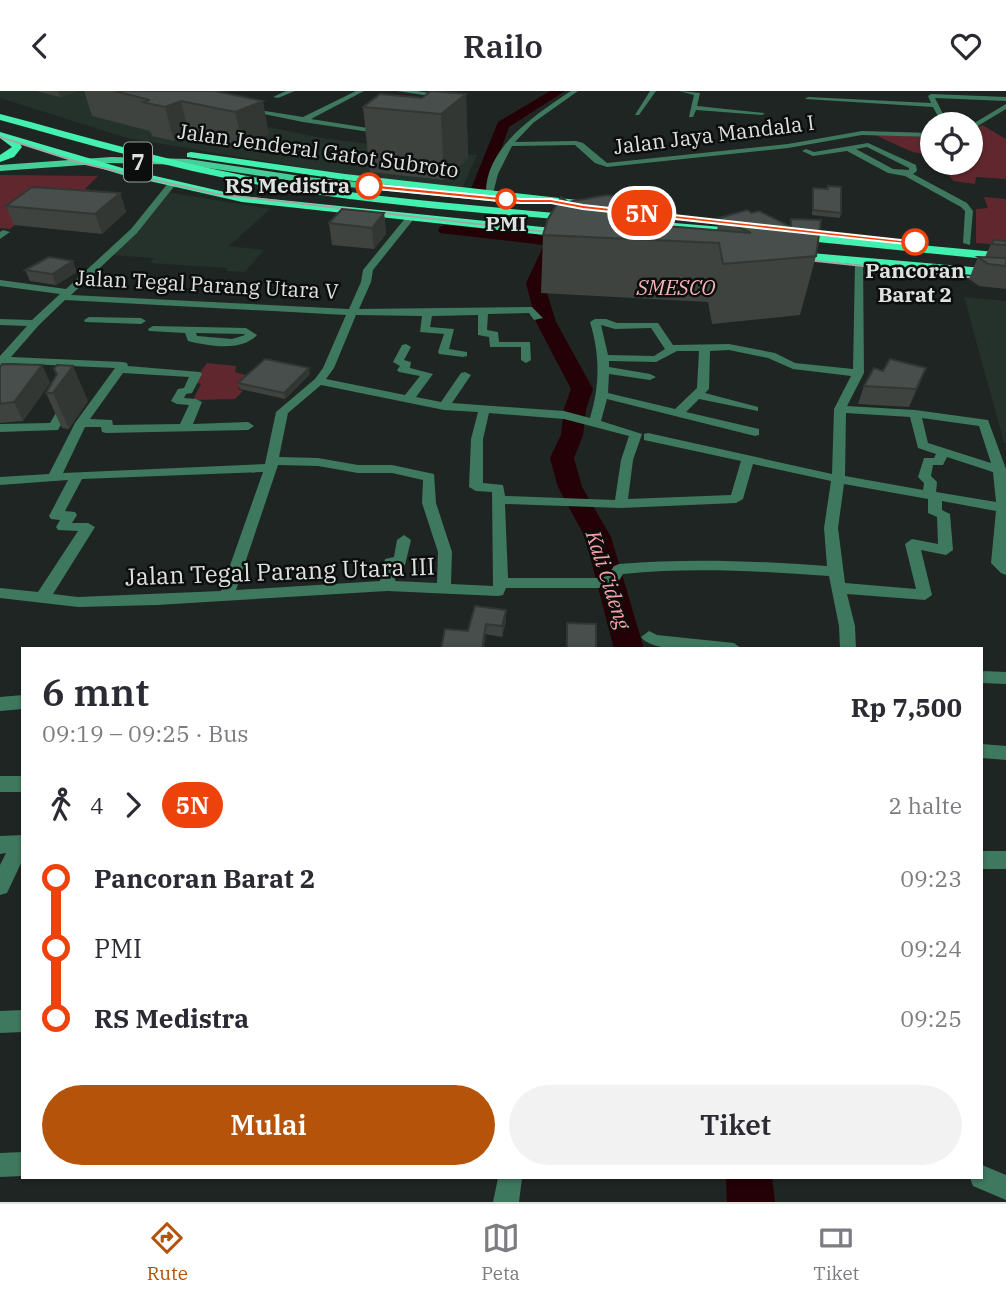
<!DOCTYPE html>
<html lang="id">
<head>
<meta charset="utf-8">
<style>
  :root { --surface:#fff; --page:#f2f2f3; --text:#2b2b33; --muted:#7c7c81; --line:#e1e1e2; --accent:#b45309 }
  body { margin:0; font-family:"IBM Plex Serif",serif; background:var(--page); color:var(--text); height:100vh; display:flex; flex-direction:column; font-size:26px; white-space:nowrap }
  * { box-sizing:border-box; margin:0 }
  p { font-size:23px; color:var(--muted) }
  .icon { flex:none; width:38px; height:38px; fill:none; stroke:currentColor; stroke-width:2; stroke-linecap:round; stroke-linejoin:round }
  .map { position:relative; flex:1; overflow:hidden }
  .drawer { position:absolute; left:21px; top:556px; width:962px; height:532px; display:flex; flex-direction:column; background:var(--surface); border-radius:0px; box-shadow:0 2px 5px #0004 }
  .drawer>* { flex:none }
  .badge { padding:0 14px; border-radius:23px; font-size:24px; line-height:46px }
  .buttons { position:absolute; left:920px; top:21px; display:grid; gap:14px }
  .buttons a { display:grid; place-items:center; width:63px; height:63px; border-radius:50%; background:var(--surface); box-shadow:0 2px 5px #0004; font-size:35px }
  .map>.badge { position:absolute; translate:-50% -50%; box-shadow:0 0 0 4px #fff }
  .legs { display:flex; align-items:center; gap:10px; height:77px; padding:0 21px; font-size:23px }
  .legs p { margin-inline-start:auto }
  .head { display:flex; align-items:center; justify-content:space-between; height:119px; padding:0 21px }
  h1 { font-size:38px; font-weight:600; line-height:52px }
  .button { display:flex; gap:14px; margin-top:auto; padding:14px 21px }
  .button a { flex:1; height:80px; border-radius:42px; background:var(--accent); color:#fff; font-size:28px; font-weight:600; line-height:80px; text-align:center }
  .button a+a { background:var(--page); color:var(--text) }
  ul { padding:0 21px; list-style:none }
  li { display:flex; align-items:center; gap:24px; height:70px; font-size:26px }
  li i { display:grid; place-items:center; width:10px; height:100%; margin:0 9px; background:currentColor }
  li i::after { content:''; width:18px; height:18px; margin:-9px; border:5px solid; border-radius:50%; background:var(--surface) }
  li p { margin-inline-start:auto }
  li:first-child i { background:linear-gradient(#0000 50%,currentColor 0) }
  li:last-child i { background:linear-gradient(currentColor 50%,#0000 0) }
  header { display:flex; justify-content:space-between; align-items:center; height:91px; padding:0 21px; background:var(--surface); font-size:32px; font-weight:600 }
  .tab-bar { display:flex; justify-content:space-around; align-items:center; height:98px; border-top:2px solid var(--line); background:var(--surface); font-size:19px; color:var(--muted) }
  .tab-bar a { display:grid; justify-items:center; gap:4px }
  .tab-bar .on { color:var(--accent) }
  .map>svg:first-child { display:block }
</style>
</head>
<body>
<header><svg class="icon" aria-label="back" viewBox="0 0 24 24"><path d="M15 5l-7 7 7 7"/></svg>Railo<svg class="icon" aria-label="heart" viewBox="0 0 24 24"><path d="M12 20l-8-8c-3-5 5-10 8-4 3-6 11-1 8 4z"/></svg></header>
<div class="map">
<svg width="1006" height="1111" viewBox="0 0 1006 1111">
  <rect width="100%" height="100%" fill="#1f2522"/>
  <path fill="#25312b" d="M 0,0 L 95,0 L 322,47 L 448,63 L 477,64 L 462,98 L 347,84 L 127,47 L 0,7 Z
    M 167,101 L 270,118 L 229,155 L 264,159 L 245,181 L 226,180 L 227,177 L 150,172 L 154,167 L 108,164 Z
    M 964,206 L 1006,210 L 1006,352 L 1004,352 Z"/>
  <path fill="#60282e" d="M 982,34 L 1006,48 L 1006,88 L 976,86 L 975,93 L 954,90 L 945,81 L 958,78 L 946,72 L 971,72 L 971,38 Z
    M 875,44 L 933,46 L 933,66 L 910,60 Z
    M 0,84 L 98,85 L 85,98 L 97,100 L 65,108 L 48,108 L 10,138 L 0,137 Z
    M 984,106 L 1006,108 L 1006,154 L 976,152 L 976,118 L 988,117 Z
    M 207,272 L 236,275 L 235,281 L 252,286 L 238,298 L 243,300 L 235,308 L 193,309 L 201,293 L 193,291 Z"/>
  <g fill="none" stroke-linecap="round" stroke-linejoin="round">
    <path fill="#240106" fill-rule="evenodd" d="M 550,0 L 565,0 L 509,36 L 487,98 L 484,101 L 474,101 L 471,98 L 498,31 Z
      M 446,134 L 554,145 L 562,150 L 544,192 L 556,231 L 593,298 L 586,318 L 583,344 L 574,367 L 582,396 L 611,446 L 644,558 L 614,558 L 585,446 L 558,396 L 550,367 L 561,344 L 564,318 L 571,298 L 536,231 L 526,192 L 544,154 L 440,142 L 438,139 L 440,136 Z
      M 726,1087 L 772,1087 L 775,1111 L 727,1111 Z"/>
    <path fill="#3e785f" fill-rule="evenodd" d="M 286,0 L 295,0 L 278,7 L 273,6 Z
      M 356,0 L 364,0 L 311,28 L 387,40 L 390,44 L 303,31 L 244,19 L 247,17 L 303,26 Z
      M 397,0 L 417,0 L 447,5 L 444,7 Z
      M 571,0 L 578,0 L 533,32 L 515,51 L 576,50 L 583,52 L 607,72 L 788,53 L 862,40 L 933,42 L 933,46 L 862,44 L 788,57 L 607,76 L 595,72 L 575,54 L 512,55 L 498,83 L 493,102 L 486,104 C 484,57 536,23 571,0 Z
      M 650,0 L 656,0 L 639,24 L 635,24 Z
      M 679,0 L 700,2 L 697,15 L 765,22 L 762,24 L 696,19 L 693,26 L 689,26 L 694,4 Z
      M 931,3 L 1006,6 L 1006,10 L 935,7 L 948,33 L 942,33 L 933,16 L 805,8 L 808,6 L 931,12 L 928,5 Z
      M 1006,13 L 1006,18 L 971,39 L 971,34 Z
      M 868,52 L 916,74 L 917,80 L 913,83 L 967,112 L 973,120 L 970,154 L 963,152 L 965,120 L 961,116 L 905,85 L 888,82 L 847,60 L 813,65 L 802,60 L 806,58 L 814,61 ZM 867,56 L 909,77 L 909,79 L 893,78 L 856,58 Z
      M 169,91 L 176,93 L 137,142 L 71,204 L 349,218 L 361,191 L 363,179 L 407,125 L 413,125 L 413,129 L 373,179 L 371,191 L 359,218 L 532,216 L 543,227 L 534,229 L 529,222 L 488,223 L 487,239 L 498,241 L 499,251 L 530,251 L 531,269 L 526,272 L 521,269 L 521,256 L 490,256 L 489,246 L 478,244 L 478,224 L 432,225 L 430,236 L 454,238 L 449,258 L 467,261 L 467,265 L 463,266 L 439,263 L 438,261 L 444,243 L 420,241 L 422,225 L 356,224 L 334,277 L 326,288 L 405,304 L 420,285 L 399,281 L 397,279 L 400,275 L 393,271 L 402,254 L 406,253 L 411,256 L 404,269 L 411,271 L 410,277 L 433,283 L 416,306 L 441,311 L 461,282 L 465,281 L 471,284 L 452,312 L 564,320 L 590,327 C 600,294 600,264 590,231 L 595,228 L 606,228 L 617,232 L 658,232 L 673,254 L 729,253 L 775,262 L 795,272 L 853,278 L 855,171 L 863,169 L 864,282 L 847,315 L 915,319 L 988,329 L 1006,378 L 1006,484 L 1001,482 L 991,472 L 996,420 L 942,410 L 942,419 L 950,423 L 953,459 L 946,464 L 921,459 L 932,504 L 925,509 L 847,503 L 855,535 L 856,558 L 840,558 L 839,535 L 829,485 C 760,480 692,476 623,483 L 617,493 L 598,497 L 506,497 L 503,504 L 498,505 L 387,500 L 157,514 L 78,516 L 0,507 L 0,497 L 38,501 L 78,440 L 58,439 L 56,436 L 60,429 L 51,428 L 49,425 L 68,389 L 0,394 L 0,386 L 49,383 L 75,332 L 115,277 L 6,272 L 0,275 L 0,265 L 27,235 L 0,234 L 0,228 L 32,229 L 60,203 L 0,195 L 0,189 L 66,198 L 131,138 ZM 65,209 L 346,224 L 323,277 L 315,288 L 276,321 L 265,373 L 63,382 L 85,336 L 101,336 L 102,341 L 106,342 L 248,339 L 254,335 L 248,331 L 193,333 L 202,311 L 196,308 L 184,307 L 186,303 L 192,302 L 202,283 L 200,281 L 128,275 L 127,272 L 123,271 L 11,266 L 39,234 ZM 601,234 L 615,238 L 651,237 L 665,258 L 654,265 L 608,264 ZM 729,259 L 768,267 L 793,278 L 851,285 L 834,318 L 832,383 L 648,342 L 644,343 L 644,349 L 741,370 L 731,404 L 628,408 L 633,369 L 642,343 L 601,330 L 607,308 L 755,345 L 759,344 L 759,338 L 686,321 L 699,308 L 758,320 L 758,316 L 705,302 L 709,298 L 710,260 ZM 677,260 L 699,260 L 697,297 L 675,318 L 608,302 L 609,283 L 650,289 L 656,286 L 650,283 L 609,276 L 609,270 L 656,271 ZM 123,282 L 189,286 L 184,297 L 178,298 L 171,310 L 177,313 L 189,314 L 180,333 L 113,334 L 112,329 L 90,328 ZM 321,294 L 444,319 L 478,321 L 471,348 L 469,396 L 476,400 L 492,401 L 493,495 L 451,493 L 452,461 L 436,412 L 434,383 L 392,374 L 358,374 L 318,367 L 279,366 L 288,322 ZM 489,322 L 564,328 L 629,345 L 621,369 L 615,409 L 505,405 L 503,394 L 483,392 L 483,348 ZM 846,322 L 910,326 L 918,357 L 936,363 L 934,367 L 924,367 L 918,386 L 924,392 L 923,399 L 845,385 ZM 922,327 L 979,335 L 991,372 L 928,352 ZM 947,366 L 993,381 L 996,411 L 936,401 L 937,391 L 931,385 L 933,374 L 943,374 ZM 753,373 L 831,390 L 824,437 L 827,475 C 758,470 689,467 619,473 L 614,475 L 607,485 L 598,487 L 508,487 L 505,413 L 621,417 L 736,412 L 743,408 ZM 278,374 L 318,375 L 358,382 L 392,382 L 423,389 L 422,412 L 438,461 L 437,492 L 395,490 L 397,476 L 405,474 L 411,449 L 404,444 L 397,449 L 394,466 L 385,468 L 380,490 L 236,499 ZM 263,381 L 221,500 L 78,506 L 53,503 L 95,436 L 88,432 L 72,432 L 77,424 L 75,421 L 65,420 L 82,388 ZM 844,393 L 928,408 L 928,422 L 937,426 L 938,453 L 912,448 L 905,453 L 916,498 L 845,492 L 838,437 Z
      M 3,139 L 10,141 L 0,148 L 0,141 Z
      M 89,226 L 141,227 L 146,230 L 141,233 L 85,231 L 84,229 Z
      M 153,235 L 246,237 L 257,244 C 241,261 209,255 188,250 L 185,242 L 149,240 L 148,238 ZM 196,242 L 244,243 L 245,244 L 232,248 L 197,245 Z
      M 64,313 L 70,317 L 58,339 L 0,341 L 0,333 L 50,332 L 60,315 Z
      M 649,540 L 657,544 L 734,552 L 742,558 C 721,559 654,564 641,546 Z
      M 982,580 L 1006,581 L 1006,593 L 982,592 Z
      M 23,604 L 23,618 L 0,620 L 0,606 Z
      M 982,653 L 1006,655 L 1006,669 L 982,667 Z
      M 0,685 L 23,685 L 23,701 L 0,701 Z
      M 23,744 L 23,768 L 7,802 L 0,804 L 0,774 L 6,762 L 0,763 L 0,745 Z
      M 982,760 L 1006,760 L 1006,778 L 982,778 Z
      M 23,919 L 23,941 L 0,942 L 0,920 Z
      M 23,1061 L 23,1085 L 0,1086 L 0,1062 Z
      M 982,1074 L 1006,1084 L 1006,1109 L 973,1095 L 970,1087 L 982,1087 Z
      M 498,1087 L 522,1087 L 519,1111 L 493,1111 Z"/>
    <path fill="#46ce99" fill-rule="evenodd" d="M 111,66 L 188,68 L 307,86 L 521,107 L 551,107 L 556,110 L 551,113 L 521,113 L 307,92 L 188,74 L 111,72 L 0,80 L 0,74 Z"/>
    <path fill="#44f0b0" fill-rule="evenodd" d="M 0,23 C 84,45 167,70 252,86 C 360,106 470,114 579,124 L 585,127 L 579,130 C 484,122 388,115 294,100 C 194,84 97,56 0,29 Z
      M 0,41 L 129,79 L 242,105 L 572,139 L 578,143 L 572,147 L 242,111 L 123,84 L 20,53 L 22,56 L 14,66 L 0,71 L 0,64 L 12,56 L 0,47 Z
      M 191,61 L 345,83 L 586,110 L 592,113 L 586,116 L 345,89 L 187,66 L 187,62 Z
      M 639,129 L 746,138 L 752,142 L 746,146 L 635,134 L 635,130 Z
      M 792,142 L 1006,162 L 1006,170 L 788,148 L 786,146 Z
      M 788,160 L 1006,179 L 1006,187 L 784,167 L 784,161 Z"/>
    <path stroke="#a2a7a5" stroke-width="2" d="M 0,46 L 81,72 L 216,103 L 564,143
      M 797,168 L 1006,190"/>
  </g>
  <path fill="#3e4340" d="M 36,0 L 78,0 L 60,6 Z
    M 84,0 L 214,0 L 269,43 L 243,55 L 189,43 L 174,50 L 152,45 L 150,40 L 92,25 Z
    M 466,3 L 468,67 L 444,89 L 370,81 L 363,16 L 422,7 Z
    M 828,95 L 841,122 L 840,127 L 812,124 L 812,102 L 813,97 L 827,98 Z
    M 120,102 L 126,121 L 102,143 L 14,134 L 6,115 Z
    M 568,111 L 666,135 L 717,140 L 719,127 L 790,135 L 791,128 L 816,165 L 800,224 L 712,233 L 708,211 L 541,202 L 543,144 Z
    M 384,122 L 386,143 L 374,158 L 332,154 L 329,132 Z
    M 1006,150 L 1006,198 L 979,195 L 969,188 L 978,166 L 985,166 L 991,153 Z
    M 25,179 L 77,181 L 56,194 L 30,190 Z
    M 42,274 L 50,292 L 23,330 L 0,332 L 0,276 Z
    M 926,277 L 909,316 L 858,313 L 864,295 L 883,280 Z
    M 54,278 L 88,310 L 69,338 L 62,337 L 46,302 L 57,283 Z
    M 310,283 L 285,308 L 240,298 L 238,292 Z
    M 475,515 L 506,530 L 502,546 L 468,540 Z"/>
  <path fill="#323734" d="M 58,0 L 78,0 L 60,6 Z
    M 466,3 L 468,67 L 444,89 L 441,23 Z
    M 181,10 L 189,43 L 174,50 L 165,16 Z
    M 263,10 L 269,43 L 243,55 L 235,21 Z
    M 120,102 L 126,121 L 102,143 L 95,123 Z
    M 384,122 L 386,143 L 374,158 L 372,137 Z
    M 73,170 L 77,181 L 56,194 L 52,183 Z
    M 42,274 L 50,292 L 23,330 L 14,311 Z
    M 73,275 L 88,310 L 69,338 L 53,302 Z
    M 309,277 L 310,283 L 285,308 L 284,302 Z
    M 926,277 L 919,295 L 909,316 L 916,298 Z
    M 506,519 L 506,530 L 502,546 L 502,535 Z
    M 486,533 L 486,544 L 484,558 L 482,558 Z"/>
  <path fill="#484e4b" stroke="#323734" stroke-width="2" d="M 114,0 L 214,0 L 263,10 L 235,21 L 181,10 L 165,16 L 142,11 L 150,9 Z
    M 431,0 L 466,3 L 441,23 L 363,16 L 380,3 L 422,7 Z
    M 828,95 L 841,96 L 841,122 L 813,119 L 813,97 L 828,98 Z
    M 32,96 L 120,102 L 95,123 L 6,115 Z
    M 607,104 L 647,110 L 660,116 L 667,125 L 666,135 L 751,142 L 719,127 L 747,119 L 752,122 L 759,120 L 791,136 L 791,128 L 821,129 L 816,165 L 723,173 L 719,152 L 543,144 L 548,128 L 561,106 L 568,111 Z
    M 342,118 L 384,122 L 372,137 L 329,132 Z
    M 994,149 L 1006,150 L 1006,154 L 991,153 Z
    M 49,166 L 73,170 L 52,183 L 25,179 Z
    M 978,166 L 1006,167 L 1006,175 L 988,173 Z
    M 265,268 L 309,277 L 284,302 L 238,292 Z
    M 890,268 L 926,277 L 916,298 L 864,295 L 874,277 L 883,280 Z
    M 2,273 L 42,274 L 14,311 L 0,313 L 0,276 Z
    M 57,274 L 73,275 L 53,302 L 46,302 L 57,283 L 54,278 Z
    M 475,515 L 506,519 L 502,535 L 486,533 L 482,558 L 441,558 L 445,538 L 468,540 Z
    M 567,532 L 596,533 L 596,558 L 567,558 Z"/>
  <path fill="#ee420d" stroke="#fff" stroke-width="2" d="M 369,93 L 521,108 L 551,108 L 583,114 L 919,151 L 915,154 L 583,118 L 551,112 L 521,112 L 366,97 Z"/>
  <g fill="#fff" stroke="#ee420d" stroke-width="3.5">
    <circle cx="369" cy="95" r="12"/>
    <circle cx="506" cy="108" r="9"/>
    <circle cx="915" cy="151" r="12"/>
  </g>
  <g text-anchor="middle" stroke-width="5" stroke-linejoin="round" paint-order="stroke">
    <g font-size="21" fill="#dde1df" stroke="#0b0e0c">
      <text transform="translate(714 44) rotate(-7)" y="7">Jalan Jaya Mandala I</text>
      <text transform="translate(318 60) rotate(8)" y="7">Jalan Jenderal Gatot Subroto</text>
      <text transform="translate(207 194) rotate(3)" y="7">Jalan Tegal Parang Utara V</text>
    </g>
    <g font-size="21" font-weight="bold" fill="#dde1df" stroke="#0b0e0c">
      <text x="350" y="102" text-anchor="end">RS Medistra</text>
      <text x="506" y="140">PMI</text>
      <text x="915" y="187">Pancoran<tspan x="915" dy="24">Barat 2</tspan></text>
    </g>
    <g font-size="21" font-style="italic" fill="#f9b3b7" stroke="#0b0e0c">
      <text x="676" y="204">SMESCO</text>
    </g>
    <g font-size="21" font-style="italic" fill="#fca1a7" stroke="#0b0e0c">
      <text transform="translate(608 489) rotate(72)" y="7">Kali Cideng</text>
    </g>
    <rect fill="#0b0e0c" stroke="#9ea2a0" stroke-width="2" x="124" y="51.5" width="28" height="39" rx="5"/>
    <g font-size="23" font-weight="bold" fill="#dde1df">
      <text x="138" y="79">7</text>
    </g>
    <g font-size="24" fill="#dde1df" stroke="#0b0e0c">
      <text transform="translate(280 481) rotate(-2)" y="8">Jalan Tegal Parang Utara III</text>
    </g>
  </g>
</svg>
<div class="buttons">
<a><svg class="icon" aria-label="locate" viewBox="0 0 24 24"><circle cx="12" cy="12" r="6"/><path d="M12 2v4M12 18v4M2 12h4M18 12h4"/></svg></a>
</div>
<b class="badge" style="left:642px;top:122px;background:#ee420d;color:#fff">5N</b>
<section class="drawer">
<div class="head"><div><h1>6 mnt</h1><p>09:19 – 09:25 · Bus</p></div><b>Rp 7,500</b></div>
<div class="legs"><svg class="icon" aria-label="walk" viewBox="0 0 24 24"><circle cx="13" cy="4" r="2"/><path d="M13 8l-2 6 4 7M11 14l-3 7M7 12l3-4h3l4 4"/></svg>4<svg class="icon" aria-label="forward" viewBox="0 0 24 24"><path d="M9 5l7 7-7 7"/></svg><b class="badge" style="background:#ee420d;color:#fff">5N</b><p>2 halte</p></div>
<ul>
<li><i style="color:#ee420d"></i><b>Pancoran Barat 2</b><p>09:23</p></li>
<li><i style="color:#ee420d"></i><span>PMI</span><p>09:24</p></li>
<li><i style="color:#ee420d"></i><b>RS Medistra</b><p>09:25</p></li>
</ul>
<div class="button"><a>Mulai</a><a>Tiket</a></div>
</section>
</div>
<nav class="tab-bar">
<a class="on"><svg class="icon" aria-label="directions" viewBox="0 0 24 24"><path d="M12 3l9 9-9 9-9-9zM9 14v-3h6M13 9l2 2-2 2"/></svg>Rute</a>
<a><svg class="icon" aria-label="map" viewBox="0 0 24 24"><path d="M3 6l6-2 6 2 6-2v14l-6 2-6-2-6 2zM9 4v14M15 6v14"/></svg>Peta</a>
<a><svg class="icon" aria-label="tickets" viewBox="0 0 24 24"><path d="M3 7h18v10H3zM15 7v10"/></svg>Tiket</a>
</nav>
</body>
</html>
